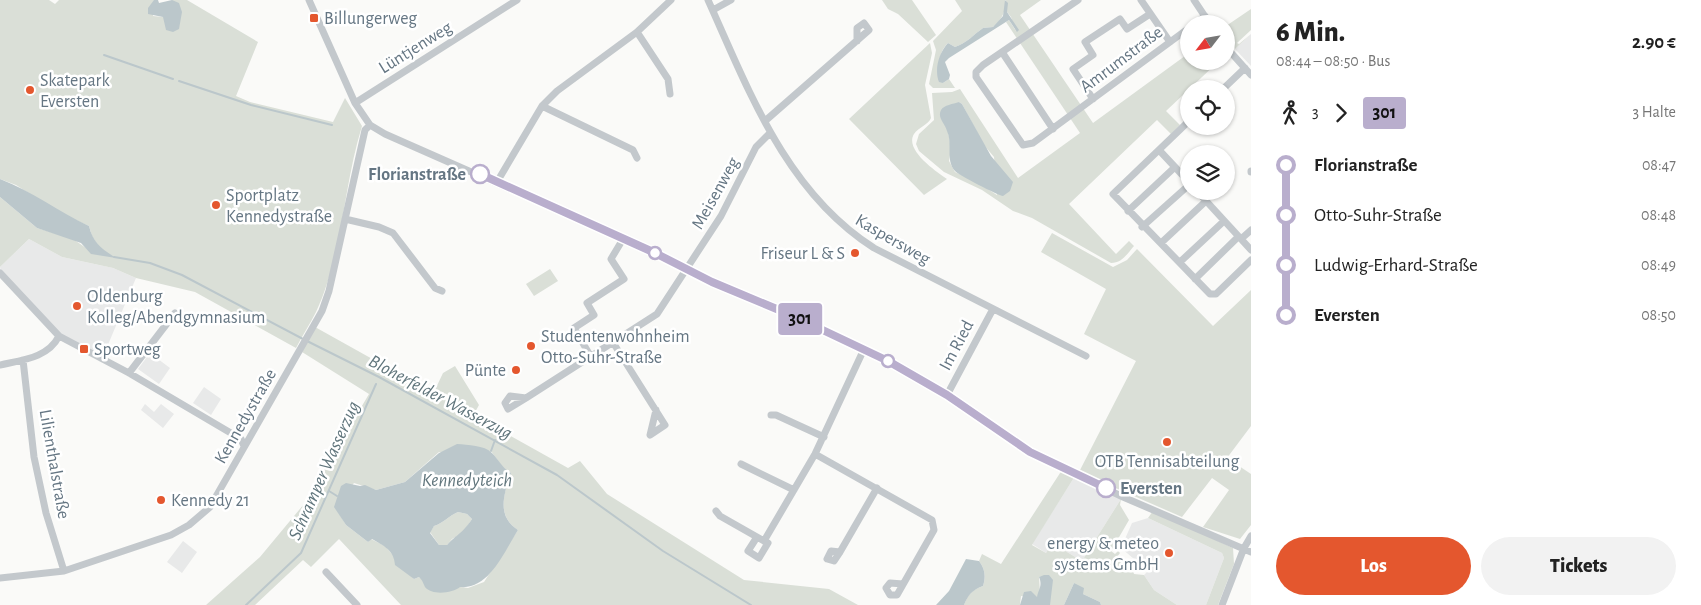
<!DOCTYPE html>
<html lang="de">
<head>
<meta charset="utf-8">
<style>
  :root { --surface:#fff; --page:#f2f2f2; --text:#222; --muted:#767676; --accent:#e4572e }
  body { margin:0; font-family:"Alegreya Sans",sans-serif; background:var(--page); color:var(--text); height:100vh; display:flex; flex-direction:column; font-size:19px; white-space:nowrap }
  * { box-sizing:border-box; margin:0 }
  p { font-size:16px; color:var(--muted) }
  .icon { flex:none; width:28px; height:28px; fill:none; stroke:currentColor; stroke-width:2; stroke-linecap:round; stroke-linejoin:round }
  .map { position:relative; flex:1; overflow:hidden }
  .panel { display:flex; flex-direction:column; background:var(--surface); width:450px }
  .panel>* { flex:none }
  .badge { padding:0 10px; border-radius:4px; font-size:18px; line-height:32px }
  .needle { width:32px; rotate:239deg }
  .tools { position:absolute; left:1180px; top:15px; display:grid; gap:10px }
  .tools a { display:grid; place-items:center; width:55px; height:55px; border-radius:50%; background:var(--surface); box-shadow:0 1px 4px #0004; font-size:25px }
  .map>.badge { position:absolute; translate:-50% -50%; box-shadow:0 0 0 2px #fff }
  .legs { display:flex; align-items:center; gap:8px; height:55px; padding:0 25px; font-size:16px }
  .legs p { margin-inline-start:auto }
  .overview { display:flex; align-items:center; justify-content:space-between; height:85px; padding:0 25px }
  h1 { font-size:28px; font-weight:800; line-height:38px }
  .button { display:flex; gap:10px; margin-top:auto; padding:10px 25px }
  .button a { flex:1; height:58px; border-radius:30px; background:var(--accent); color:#fff; font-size:20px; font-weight:800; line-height:58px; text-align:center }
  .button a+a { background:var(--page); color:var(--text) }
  ul { padding:0 25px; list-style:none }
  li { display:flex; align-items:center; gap:18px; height:50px; font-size:19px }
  li i { display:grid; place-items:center; width:8px; height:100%; margin:0 6px; background:currentColor }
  li i::after { content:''; width:12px; height:12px; margin:-6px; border:4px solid; border-radius:50%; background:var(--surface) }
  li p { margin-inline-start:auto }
  li:first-child i { background:linear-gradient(#0000 50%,currentColor 0) }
  li:last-child i { background:linear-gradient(currentColor 50%,#0000 0) }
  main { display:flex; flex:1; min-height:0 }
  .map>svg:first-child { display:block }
</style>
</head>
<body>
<main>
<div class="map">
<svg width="1251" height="605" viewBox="0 0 1251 605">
  <rect width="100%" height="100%" fill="#fafaf8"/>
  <path fill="#e8e9e9" d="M 1251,34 L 1251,66 L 1235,49 Z
    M 29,239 L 62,257 L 113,268 L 136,278 L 102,359 L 59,336 L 2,276 L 0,267 Z
    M 150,353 L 170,368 L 159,384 L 138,369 Z
    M 204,387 L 221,399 L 211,415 L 193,403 Z
    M 145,404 L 154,412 L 161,404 L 174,414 L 163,428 L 141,410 Z
    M 1075,476 L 1121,499 L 1082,561 L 1052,543 L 1046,553 L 1032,544 Z
    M 1148,518 L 1222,553 L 1224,558 L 1206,605 L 1177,605 L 1154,590 L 1144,575 L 1148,571 L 1148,565 L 1145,560 L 1134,559 L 1121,548 L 1132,523 Z
    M 183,541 L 197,552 L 182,573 L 167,562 Z"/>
  <path fill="#dadfd7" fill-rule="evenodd" d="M 0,0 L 49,0 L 55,4 L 59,0 L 154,0 L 153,16 L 163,17 L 172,0 L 187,0 L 258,42 L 236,96 L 250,102 L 333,122 L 345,98 L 362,126 C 343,187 343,254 316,312 C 310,324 302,336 296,348 L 195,292 L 136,278 L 113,268 L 62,257 L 29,239 L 0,267 L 0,197 L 37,228 L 73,239 L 89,250 L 99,247 L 92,236 L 89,226 L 60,213 L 16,185 L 0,179 Z
    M 882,0 L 912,0 L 936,35 L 928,42 L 898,14 L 888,9 Z
    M 955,0 L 1005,0 C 1006,12 1002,19 993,27 L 983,28 C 973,35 967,43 955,47 L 948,43 C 936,55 940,68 943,83 L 949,79 L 955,88 L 933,88 L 929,84 L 936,50 L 933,41 L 962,11 Z
    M 1006,0 L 1041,0 L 1020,15 L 1093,123 L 1189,53 L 1189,61 L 1219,61 L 1166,111 L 1180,125 L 1171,134 L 1157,120 L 1069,204 L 1116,254 L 1129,241 L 1134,246 C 1127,254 1122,263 1111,263 L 1032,218 L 1013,211 L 982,190 L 944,172 L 919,151 L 916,144 L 919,134 L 934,120 L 932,93 L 952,92 L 960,89 L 1018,178 L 1080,133 L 1006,22 L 1009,20 L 1016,31 L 1011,17 L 1007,12 ZM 959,102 L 962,104 L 984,145 L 994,157 L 997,195 L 975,181 L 955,172 L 949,161 L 951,149 L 948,131 Z
    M 1251,9 L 1251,30 L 1237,43 L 1239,44 L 1251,34 L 1235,49 L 1226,38 L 1226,26 Z
    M 930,43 L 932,53 L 925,85 L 931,118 C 928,125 919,127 914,134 C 904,150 937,172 947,179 L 924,195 L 849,119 Z
    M 1052,233 L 1113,267 L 1127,260 L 1137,249 L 1213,326 L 1251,290 L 1251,426 L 1227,458 L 1251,474 L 1251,525 L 1240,539 L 1203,527 L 1229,490 L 1212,478 L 1182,517 L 1079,472 L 1136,361 L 1084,334 L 1106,289 L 1041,252 Z
    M 550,269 L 558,281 L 534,296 L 526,284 Z
    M 315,327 L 568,468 L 580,461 L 607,494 L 744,580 L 829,589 L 858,605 L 401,605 L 339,539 L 311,567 L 303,560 L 255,605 L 206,605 L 260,557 L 304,504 L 369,394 L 302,352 ZM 491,451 L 504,469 L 511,473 C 504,493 496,516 518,530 L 484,582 L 468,588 L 425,582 L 419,577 L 414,579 L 385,546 L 371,539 L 368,542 L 346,525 L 335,507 L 354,483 L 376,490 L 405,482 L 439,452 Z
    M 455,366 L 479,405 L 474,414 L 434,392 L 443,373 Z
    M 1062,470 L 1075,476 L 1032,545 L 1046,553 L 1052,543 L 1082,561 L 1121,499 L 1120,505 L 1129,520 L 1111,551 L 1115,554 L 1118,551 L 1120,553 L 1117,557 L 1127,566 L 1130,563 L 1134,574 L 1144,575 L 1154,590 L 1177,605 L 1101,605 L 1100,602 L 1083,594 L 1074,583 L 1064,605 L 1050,605 L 1049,575 L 1039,577 L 1040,592 L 1037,598 L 1021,596 L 1020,605 L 964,605 C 968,594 972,590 983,586 C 986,576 985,569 979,561 L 982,554 L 1001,564 Z
    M 1153,511 L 1233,548 L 1234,564 L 1218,605 L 1206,605 L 1224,558 L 1222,553 L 1148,518 Z
    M 458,512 L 467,514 L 472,519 L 463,533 L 452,539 L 447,545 L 439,545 L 430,532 L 434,526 C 444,523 448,516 458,512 Z"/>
  <path fill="#bbc7cb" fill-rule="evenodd" d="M 154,0 L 158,0 L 159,3 L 172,0 L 179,3 L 182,12 L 179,29 L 173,32 L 166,30 L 163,17 L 148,14 L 148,8 Z
    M 1005,0 L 1008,3 L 1007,12 L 1019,30 L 1017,32 L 1009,20 L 949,58 L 945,62 L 950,75 L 949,79 L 943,83 L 939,82 C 934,69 939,53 948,43 L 955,47 C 967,43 973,35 983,28 L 993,27 L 1003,16 Z
    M 959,102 L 962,104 L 991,156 L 1013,182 L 1010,191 L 1003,196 C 999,196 957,174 955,171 C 945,160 953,144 947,131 C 945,123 937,118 941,110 C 944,105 953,104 959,102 Z
    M 0,179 C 32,191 59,212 89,226 C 93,243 102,249 116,258 L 91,254 L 81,243 L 37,228 L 0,197 Z
    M 457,444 C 468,445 484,445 492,453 C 499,460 502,468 511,473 C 504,494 496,516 518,530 C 504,552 489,590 460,587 C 453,593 432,596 425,587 C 423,583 423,581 419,577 L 414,579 L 395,565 C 394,550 384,546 372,539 L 368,542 L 346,525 L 334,507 L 341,486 L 346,483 L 360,486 L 365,485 L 376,490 L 405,482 L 439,453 ZM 458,512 L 467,514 L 472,519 C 462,534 457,534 447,545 L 439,545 L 430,533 L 434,526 C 444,523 448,516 458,512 Z
    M 966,559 L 979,561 C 985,569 986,576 983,586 C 972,590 968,595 964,605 L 936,605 L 949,591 Z
    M 1044,575 L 1049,575 L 1053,580 L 1050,605 L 1020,605 L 1024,592 L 1031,591 L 1037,597 C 1038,590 1043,586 1039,577 Z
    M 1074,583 L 1084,588 L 1083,594 L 1100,602 L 1101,605 L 1064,605 Z"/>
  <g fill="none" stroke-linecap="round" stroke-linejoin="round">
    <path stroke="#bbc7cb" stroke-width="2" d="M 104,55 L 173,79
      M 179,81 L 251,105 L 332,125
      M 114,257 L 150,263 L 182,275 L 303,339
      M 307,341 L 379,377 L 557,475 L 663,551 L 751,605
      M 491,451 L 495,440
      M 329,491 L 337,496
      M 246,605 L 301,553 L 376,384"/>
    <path stroke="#c3c8cc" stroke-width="7" d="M 309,0 L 355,103 L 370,125 L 385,134 L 623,239 L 712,282 L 791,315 L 888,361 L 947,395 L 1030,452 L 1123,497 L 1251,552
      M 708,0 C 749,91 786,192 874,248 L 1086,356
      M 1078,0 L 983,65 L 976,72 L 976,77 L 1023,145 L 1033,143 L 1189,28
      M 1141,0 L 1170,42
      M 1194,0 L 1210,24
      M 713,10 L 731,0
      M 1195,24 L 1205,16
      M 637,32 L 668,79 L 670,94
      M 1226,47 L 1251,75
      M 1002,52 L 1053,129
      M 1223,89 L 1245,68
      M 1093,99 L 1073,69 L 1093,55 L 1085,42 L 1120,19 L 1127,29 L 1150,14
      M 355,103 L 517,0
      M 542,106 L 633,150 L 637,158
      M 765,121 L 869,30 L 864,23 L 857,28 L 857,41
      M 1189,121 L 1113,194 L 1210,294 L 1216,294 L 1251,260
      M 1159,150 L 1189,182
      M 1251,171 L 1251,172
      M 497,182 L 542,106 L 557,91 L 637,32 L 671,0
      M 1197,191 L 1251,250
      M 1128,211 L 1175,167
      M 345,219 L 379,227 L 393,233 L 435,288 L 442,291
      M 1142,227 L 1189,185
      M 1241,239 L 1251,230
      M 1161,243 L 1206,201
      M 1180,262 L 1224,221
      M 0,273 L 59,336 L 129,373 L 241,439 L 244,446
      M 1195,279 L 1238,237
      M 614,344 L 665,425 L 650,435 L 656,410
      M 591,357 L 574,328 L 594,315 L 587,303 L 624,279 L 611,259 L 623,239
      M 23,360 L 34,457 L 46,513 L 64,571
      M 0,365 C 22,360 48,358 59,336
      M 129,373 L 175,313
      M 947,395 L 993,309
      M 526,398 L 508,409 L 505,403 L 510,396 L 526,398 L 657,314 L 721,216 L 756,147 L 770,133
      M 771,415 L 776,415 L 824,437
      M 815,454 L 932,520 L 934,530 L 897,595 L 890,595 L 886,588 L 890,583 L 903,584
      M 741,464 L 794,490
      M 716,511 L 720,516 L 757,537
      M 764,541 L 757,537 L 748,551 L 759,558 L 768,543 L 764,541 L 815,454 L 864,349
      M 840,552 L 831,551 L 827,559 L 834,561 L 840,552 L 877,488
      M 326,572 L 357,605
      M 0,578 L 64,571 L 171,535 L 189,525 L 210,507 L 322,311 L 329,291 L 365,130 L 370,125
      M 1222,605 L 1244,548 L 1251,536"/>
  </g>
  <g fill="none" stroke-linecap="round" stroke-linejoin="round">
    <g stroke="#fff" stroke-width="11">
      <path id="line-1" d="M 480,174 L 653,252 L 712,282 L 791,315 L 888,361 L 947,395 L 1030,452 L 1106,488"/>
    </g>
    <use href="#line-1" stroke="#b9aecd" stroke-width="8"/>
  </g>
  <g fill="#e4572e" stroke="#fff" stroke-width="2">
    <rect x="309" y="13" width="10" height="10" rx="2.5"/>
    <circle cx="30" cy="90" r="5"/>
    <circle cx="216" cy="205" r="5"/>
    <circle cx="855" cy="253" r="5"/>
    <circle cx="77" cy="306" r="5"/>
    <circle cx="531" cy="346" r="5"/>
    <rect x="79" y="344" width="10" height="10" rx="2.5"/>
    <circle cx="516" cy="370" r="5"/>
    <circle cx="1167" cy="442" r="5"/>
    <circle cx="161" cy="500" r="5"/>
    <circle cx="1169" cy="553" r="5"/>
  </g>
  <g fill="#fff" stroke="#b9aecd" stroke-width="2.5">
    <circle cx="480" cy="174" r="9"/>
    <circle cx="655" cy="253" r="6"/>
    <circle cx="888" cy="361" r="6"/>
    <circle cx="1106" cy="488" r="9"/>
  </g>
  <g text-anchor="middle" stroke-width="5" stroke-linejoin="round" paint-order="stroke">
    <g font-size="18" fill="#657683" stroke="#fff" text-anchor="start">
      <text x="324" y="24">Billungerweg</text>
      <text x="40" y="86">Skatepark<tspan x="40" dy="21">Eversten</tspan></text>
      <text x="226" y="201">Sportplatz<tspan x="226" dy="21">Kennedystraße</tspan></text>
      <text x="845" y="259" text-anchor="end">Friseur L &amp; S</text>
      <text x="87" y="302">Oldenburg<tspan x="87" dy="21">Kolleg/Abendgymnasium</tspan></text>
      <text x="541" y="342">Studentenwohnheim<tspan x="541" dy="21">Otto-Suhr-Straße</tspan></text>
      <text x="94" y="355">Sportweg</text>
      <text x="506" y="376" text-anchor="end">Pünte</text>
      <text x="1167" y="467" text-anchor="middle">OTB Tennisabteilung</text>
      <text x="171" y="506">Kennedy 21</text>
      <text x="1159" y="549" text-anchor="end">energy &amp; meteo<tspan x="1159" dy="21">systems GmbH</tspan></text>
    </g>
    <g font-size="18" fill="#657683" stroke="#fff">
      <text transform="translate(415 47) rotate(-32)" y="6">Lüntjenweg</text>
      <text transform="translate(1121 59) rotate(-37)" y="6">Amrumstraße</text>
      <text transform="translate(715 193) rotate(-61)" y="6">Meisenweg</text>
      <text transform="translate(893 239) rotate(30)" y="6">Kaspersweg</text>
      <text transform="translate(956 345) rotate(-62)" y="6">Im Ried</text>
      <text transform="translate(245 416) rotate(-60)" y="6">Kennedystraße</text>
      <text transform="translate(55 464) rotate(80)" y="6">Lilienthalstraße</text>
    </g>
    <g font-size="18" font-weight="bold" fill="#657683" stroke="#fff" text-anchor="end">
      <text x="466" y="180">Florianstraße</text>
      <text x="1120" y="494" text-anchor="start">Eversten</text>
    </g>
    <g font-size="19" font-style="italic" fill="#60757c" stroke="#fff">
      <text transform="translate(441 396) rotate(28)" y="7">Bloherfelder Wasserzug</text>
      <text transform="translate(323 470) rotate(-66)" y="7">Schramper Wasserzug</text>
      <text x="467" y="486">Kennedyteich</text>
    </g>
  </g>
</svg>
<div class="tools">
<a><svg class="needle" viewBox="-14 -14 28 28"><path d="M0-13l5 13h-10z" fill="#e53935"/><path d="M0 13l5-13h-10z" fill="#767676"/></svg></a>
<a><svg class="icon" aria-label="locate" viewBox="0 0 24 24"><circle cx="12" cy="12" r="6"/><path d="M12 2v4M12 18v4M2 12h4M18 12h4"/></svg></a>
<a><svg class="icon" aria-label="layers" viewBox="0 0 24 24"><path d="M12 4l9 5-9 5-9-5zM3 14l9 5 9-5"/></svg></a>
</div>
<b class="badge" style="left:800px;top:319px;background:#b9aecd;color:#111">301</b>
</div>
<section class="panel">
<div class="overview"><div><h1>6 Min.</h1><p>08:44 – 08:50 · Bus</p></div><b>2.90 €</b></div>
<div class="legs"><svg class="icon" aria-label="walk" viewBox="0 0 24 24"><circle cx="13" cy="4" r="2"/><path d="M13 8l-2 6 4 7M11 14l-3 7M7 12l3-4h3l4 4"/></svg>3<svg class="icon" aria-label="forward" viewBox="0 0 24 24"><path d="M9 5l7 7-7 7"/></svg><b class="badge" style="background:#b9aecd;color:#111">301</b><p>3 Halte</p></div>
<ul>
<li><i style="color:#b9aecd"></i><b>Florianstraße</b><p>08:47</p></li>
<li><i style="color:#b9aecd"></i><span>Otto-Suhr-Straße</span><p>08:48</p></li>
<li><i style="color:#b9aecd"></i><span>Ludwig-Erhard-Straße</span><p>08:49</p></li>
<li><i style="color:#b9aecd"></i><b>Eversten</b><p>08:50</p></li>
</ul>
<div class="button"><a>Los</a><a>Tickets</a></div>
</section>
</main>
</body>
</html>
